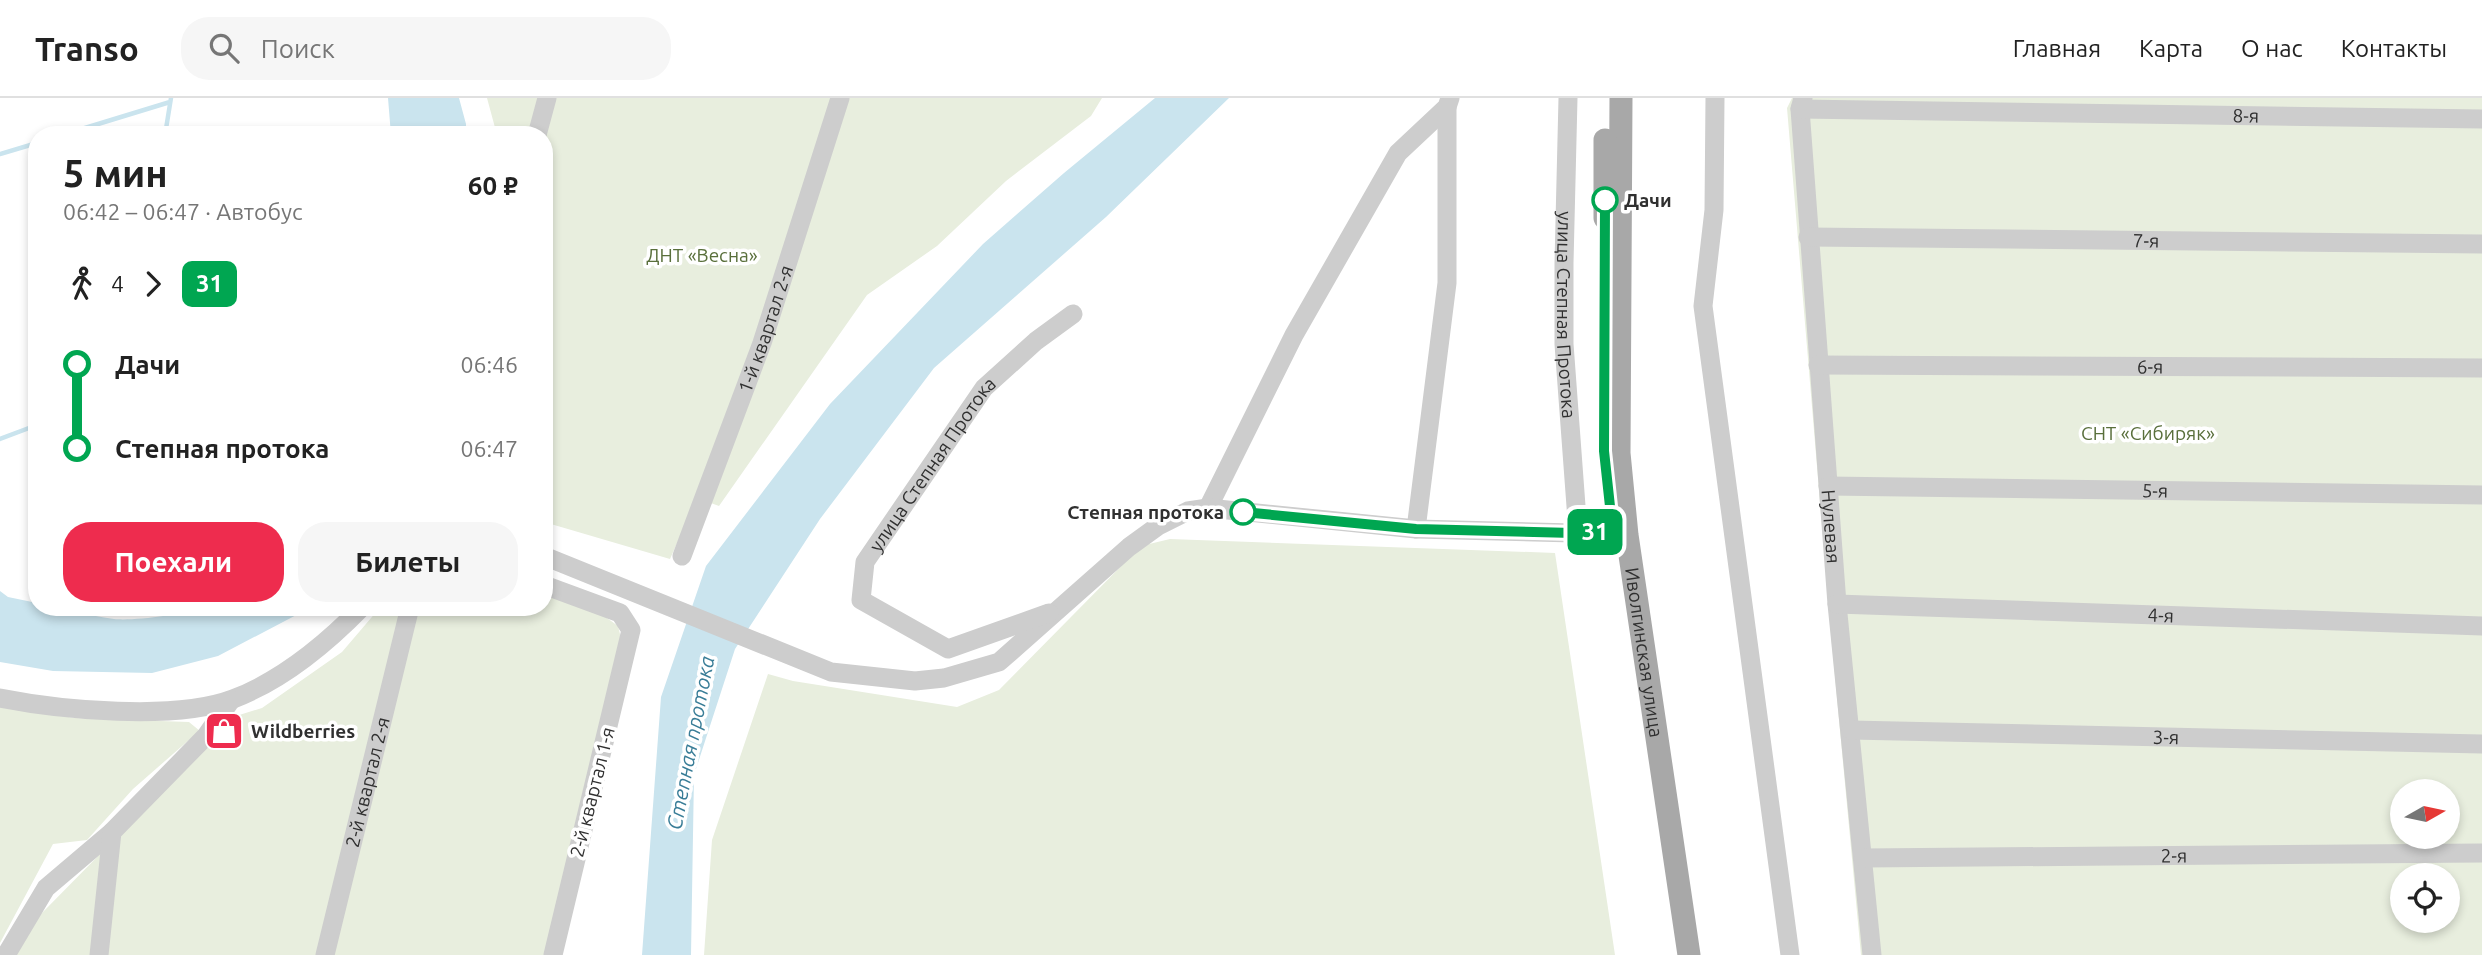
<!DOCTYPE html>
<html lang="ru">
<head>
<meta charset="utf-8">
<style>
  :root { --surface:#fff; --page:#f6f6f6; --text:#222; --muted:#767676; --line:#e0e0e0; --accent:#ee2c4e }
  body { margin:0; font-family:Ubuntu,sans-serif; background:var(--page); color:var(--text); height:100vh; display:flex; flex-direction:column; font-size:26px; white-space:nowrap }
  * { box-sizing:border-box; margin:0 }
  p { font-size:23px; color:var(--muted) }
  .icon { flex:none; width:38px; height:38px; fill:none; stroke:currentColor; stroke-width:2; stroke-linecap:round; stroke-linejoin:round }
  .map { position:relative; flex:1; overflow:hidden }
  .details { position:absolute; left:28px; top:28px; width:525px; height:490px; display:flex; flex-direction:column; background:var(--surface); border-radius:28px; box-shadow:0 4px 10px #0003 }
  .details>* { flex:none }
  .badge { padding:0 14px; border-radius:10px; font-size:24px; line-height:46px }
  .needle { width:46px; rotate:81deg }
  .fabs { position:absolute; left:2390px; top:681px; display:grid; gap:14px }
  .fabs a { display:grid; place-items:center; width:70px; height:70px; border-radius:50%; background:var(--surface); box-shadow:0 4px 10px #0003; font-size:35px }
  .map>.badge { position:absolute; translate:-50% -50%; box-shadow:0 0 0 4px #fff }
  .legs { display:flex; align-items:center; gap:10px; height:77px; padding:0 35px; font-size:23px }
  .legs p { margin-inline-start:auto }
  .summary { display:flex; align-items:center; justify-content:space-between; height:119px; padding:0 35px }
  h1 { font-size:38px; font-weight:700; line-height:52px }
  .action { display:flex; gap:14px; margin-top:auto; padding:14px 35px }
  .action a { flex:1; height:80px; border-radius:28px; background:var(--accent); color:#fff; font-size:28px; font-weight:700; line-height:80px; text-align:center }
  .action a+a { background:var(--page); color:var(--text) }
  ul { padding:0 35px; list-style:none }
  li { display:flex; align-items:center; gap:24px; height:84px; font-size:26px }
  li i { display:grid; place-items:center; width:10px; height:100%; margin:0 9px; background:currentColor }
  li i::after { content:''; width:18px; height:18px; margin:-9px; border:5px solid; border-radius:50%; background:var(--surface) }
  li p { margin-inline-start:auto }
  li:first-child i { background:linear-gradient(#0000 50%,currentColor 0) }
  li:last-child i { background:linear-gradient(currentColor 50%,#0000 0) }
  header { display:flex; align-items:center; gap:42px; box-sizing:border-box; height:98px; padding:0 35px; background:var(--surface); border-bottom:2px solid var(--line) }
  header strong { font-size:33px }
  nav { display:flex; gap:38px; margin-inline-start:auto; font-size:24px }
  .search { width:490px; height:63px; background:var(--page); display:flex; align-items:center; gap:18px; box-sizing:border-box; padding:0 24px; border-radius:28px; color:var(--muted); font-size:26px }
  .map>svg:first-child { display:block }
</style>
</head>
<body>
<header>
<strong>Transo</strong>
<div class="search"><svg class="icon" aria-label="search" viewBox="0 0 24 24"><circle cx="10" cy="10" r="6"/><path d="M15 15l6 6"/></svg>Поиск</div>
<nav><a>Главная</a><a>Карта</a><a>О нас</a><a>Контакты</a></nav>
</header>
<div class="map">
<svg width="2482" height="857" viewBox="0 0 2482 857">
  <rect width="100%" height="100%" fill="#fff"/>
  <path fill="#e8eede" fill-rule="evenodd" d="M 487,0 L 1102,0 L 1091,18 L 1006,83 L 937,148 L 867,197 L 719,408 L 697,400 L 670,461 L 544,424 L 544,37 L 497,37 Z
    M 1792,0 L 2482,0 L 2482,857 L 1861,857 L 1831,536 L 1787,10 ZM 2403,693 L 2448,693 L 2448,738 L 2403,738 ZM 2403,777 L 2448,777 L 2448,822 L 2403,822 Z
    M 1170,441 L 1555,455 L 1615,857 L 704,857 L 712,742 L 768,576 L 793,583 L 957,609 L 999,592 L 1141,448 Z
    M 544,496 L 600,515 L 618,528 L 621,540 L 545,857 L 15,857 L 40,817 L 236,618 L 262,610 L 342,554 L 377,513 L 413,519 L 415,509 L 544,509 Z
    M 0,608 L 75,620 L 189,624 L 206,638 L 189,642 L 133,691 L 87,742 L 53,746 L 0,845 Z"/>
  <path fill="#cae4ee" d="M 388,0 L 459,0 L 466,26 L 466,37 L 391,37 Z
    M 1155,0 L 1229,0 L 1106,119 L 934,270 L 820,421 L 735,551 L 694,677 L 691,857 L 642,857 L 661,599 L 706,468 L 830,306 L 983,146 L 1064,75 Z
    M 0,493 L 8,499 L 37,505 L 37,509 C 64,509 87,518 114,521 C 132,523 185,517 201,509 L 306,509 L 302,514 L 218,558 L 152,575 L 53,573 L 0,564 Z"/>
  <g fill="none" stroke-linecap="round" stroke-linejoin="round">
    <path stroke="#cae4ee" stroke-width="4.5" d="M 62,37 L 170,4
      M 165,37 L 171,0
      M 0,56 L 37,45
      M 0,341 L 37,327"/>
    <g stroke="#cdcdcd" stroke-width="19">
      <path id="s1" d="M 1568,0 L 1564,165 L 1564,246 L 1578,435"/>
      <path d="M 1715,0 L 1714,112 L 1703,208 L 1790,857"/>
      <path id="s2" d="M 1803,0 L 1800,11 L 1837,506 L 1872,857"/>
      <path id="s3" d="M 1800,11 L 2482,21"/>
      <path d="M 537,37 L 547,0"/>
      <path id="s4" d="M 1808,139 L 2482,146"/>
      <path id="s5" d="M 1818,267 L 2482,270"/>
      <path id="s6" d="M 1828,388 L 2482,397"/>
      <path d="M 1208,410 L 1294,237 L 1398,55 L 1447,9 L 1450,0"/>
      <path d="M 1416,431 L 1447,185 L 1447,9"/>
      <path d="M 544,458 L 831,574 L 915,583 L 944,580 L 999,564 L 1129,449 L 1158,428 L 1188,413 L 1208,410 L 1416,431 L 1613,436"/>
      <path id="s7" d="M 682,458 L 762,245 L 840,0"/>
      <path d="M 544,487 L 620,515 L 631,532 L 553,857"/>
      <path id="s8" d="M 1837,506 L 2482,528"/>
      <path id="s9" d="M 1049,515 L 948,551 L 861,502 L 865,464 L 984,290 L 1036,243 L 1073,216"/>
      <path d="M 0,600 C 61,612 175,623 233,601 C 283,582 325,547 362,509"/>
      <path id="s10" d="M 1851,632 L 2482,646"/>
      <path id="s11" d="M 1864,760 L 2482,755"/>
      <path d="M 6,857 L 46,790 L 112,734"/>
      <path d="M 99,857 L 112,734 L 206,638 L 231,602"/>
      <path id="s12" d="M 325,857 L 410,509"/>
    </g>
    <g stroke="#a8a8a8" stroke-width="23">
      <path id="s13" d="M 1621,0 L 1619,355 L 1627,437 L 1689,857"/>
      <path d="M 1605,120 L 1605,42"/>
    </g>
  </g>
  <g fill="none" stroke-linecap="round" stroke-linejoin="round">
    <g stroke="#fff" stroke-width="16">
      <path id="line-1" d="M 1243,414 L 1416,431 L 1613,436 L 1604,353 L 1605,102"/>
    </g>
    <use href="#line-1" stroke="#00a651" stroke-width="10"/>
  </g>
  <defs>
    <g id="shop-square" transform="scale(2.0125)"><rect x="-9" y="-9" width="18" height="18" rx="4" fill="#ee2c4e" stroke="#fff"/><path d="M-5-2.5h2.3a2.7 3.5 0 0 1 5.4 0H5L5.5 6h-11ZM-1.5-2.5h3a1.5 2.3 0 0 0-3 0Z" fill="#fff"/></g>
  </defs>
  <g fill-rule="evenodd">
    <use href="#shop-square" x="224" y="633"/>
  </g>
  <g fill="#fff" stroke="#00a651" stroke-width="3.5">
    <circle cx="1605" cy="102" r="12"/>
    <circle cx="1243" cy="414" r="12"/>
  </g>
  <g text-anchor="middle" stroke-width="7" stroke-linejoin="round" paint-order="stroke">
    <g font-size="19" fill="#303030" stroke="#fff">
      <text dy="7" stroke="none"><textPath href="#s3" startOffset="446">8-я</textPath></text>
      <text dy="7" stroke="none"><textPath href="#s4" startOffset="338">7-я</textPath></text>
      <text dy="7" stroke="none"><textPath href="#s1" startOffset="217">улица Степная Протока</textPath></text>
      <text dy="7" stroke="none"><textPath href="#s7" startOffset="242">1-й квартал 2-я</textPath></text>
      <text dy="7" stroke="none"><textPath href="#s5" startOffset="332">6-я</textPath></text>
      <text dy="7" stroke="none"><textPath href="#s9" startOffset="364">улица Степная Протока</textPath></text>
      <text dy="7" stroke="none"><textPath href="#s6" startOffset="327">5-я</textPath></text>
      <text dy="7" stroke="none"><textPath href="#s2" startOffset="430">Нулевая</textPath></text>
      <text dy="7" stroke="none"><textPath href="#s8" startOffset="324">4-я</textPath></text>
      <text dy="7" stroke="none"><textPath href="#s13" startOffset="556">Иволгинская улица</textPath></text>
      <text dy="7" stroke="none"><textPath href="#s10" startOffset="315">3-я</textPath></text>
      <text dy="7" stroke="none"><textPath href="#s12" startOffset="178">2-й квартал 2-я</textPath></text>
      <text transform="translate(592 694) rotate(-76)" y="7">2-й квартал 1-я</text>
      <text dy="7" stroke="none"><textPath href="#s11" startOffset="310">2-я</textPath></text>
    </g>
    <g font-size="19" font-weight="bold" fill="#303030" stroke="#fff" text-anchor="start">
      <text x="1624" y="109">Дачи</text>
      <text x="1224" y="421" text-anchor="end">Степная протока</text>
    </g>
    <g font-size="19" fill="#596f3b" stroke="#fff">
      <text x="702" y="164">ДНТ «Весна»</text>
      <text x="2148" y="342">СНТ «Сибиряк»</text>
    </g>
    <g font-size="19" font-weight="bold" fill="#303030" stroke="#fff" text-anchor="start">
      <text x="251" y="640">Wildberries</text>
    </g>
    <g font-size="21" font-style="italic" fill="#397d97" stroke="#fff">
      <text transform="translate(691 645) rotate(-79)" y="7">Степная протока</text>
    </g>
  </g>
</svg>
<div class="fabs">
<a><svg class="needle" viewBox="-14 -14 28 28"><path d="M0-13l5 13h-10z" fill="#e53935"/><path d="M0 13l5-13h-10z" fill="#767676"/></svg></a>
<a><svg class="icon" aria-label="locate" viewBox="0 0 24 24"><circle cx="12" cy="12" r="6"/><path d="M12 2v4M12 18v4M2 12h4M18 12h4"/></svg></a>
</div>
<b class="badge" style="left:1595px;top:434px;background:#00a651;color:#fff">31</b>
<section class="details">
<div class="summary"><div><h1>5 мин</h1><p>06:42 – 06:47 · Автобус</p></div><b>60 ₽</b></div>
<div class="legs"><svg class="icon" aria-label="walk" viewBox="0 0 24 24"><circle cx="13" cy="4" r="2"/><path d="M13 8l-2 6 4 7M11 14l-3 7M7 12l3-4h3l4 4"/></svg>4<svg class="icon" aria-label="forward" viewBox="0 0 24 24"><path d="M9 5l7 7-7 7"/></svg><b class="badge" style="background:#00a651;color:#fff">31</b></div>
<ul>
<li><i style="color:#00a651"></i><b>Дачи</b><p>06:46</p></li>
<li><i style="color:#00a651"></i><b>Степная протока</b><p>06:47</p></li>
</ul>
<div class="action"><a>Поехали</a><a>Билеты</a></div>
</section>
</div>
</body>
</html>
